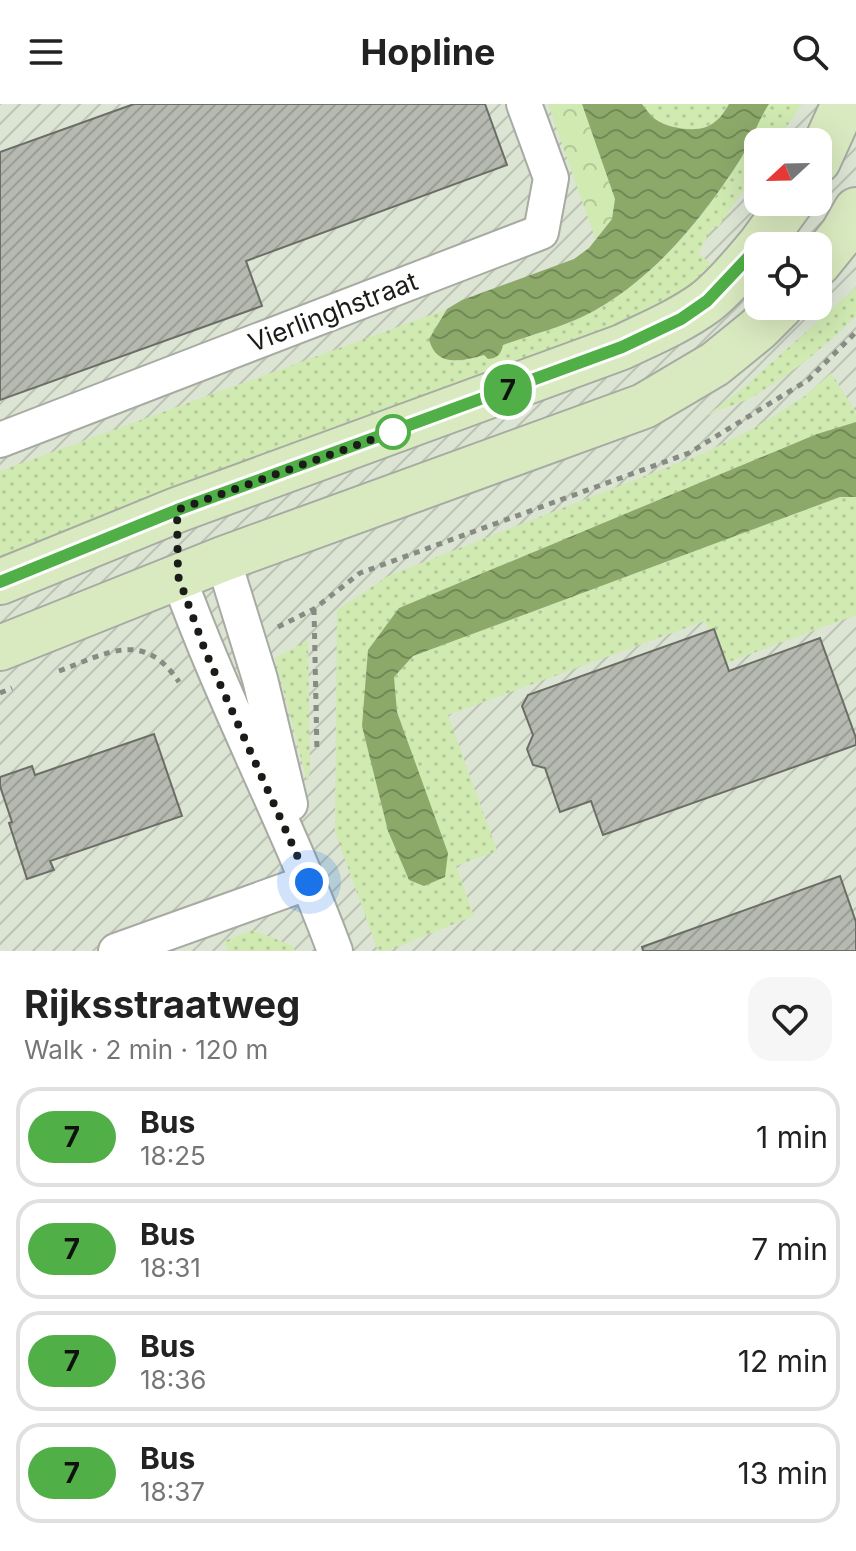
<!DOCTYPE html>
<html lang="en">
<head>
<meta charset="utf-8">
<style>
  :root { --surface:#fff; --page:#f6f6f6; --text:#222; --muted:#767676; --line:#e0e0e0 }
  body { margin:0; font-family:Inter,sans-serif; background:var(--page); color:var(--text); height:100vh; display:flex; flex-direction:column; font-size:30px; white-space:nowrap }
  * { box-sizing:border-box; margin:0 }
  p { font-size:26px; color:var(--muted) }
  .icon { flex:none; width:44px; height:44px; fill:none; stroke:currentColor; stroke-width:2; stroke-linecap:round; stroke-linejoin:round }
  .map { position:relative; height:847px; overflow:hidden }
  .details { display:flex; flex-direction:column; background:var(--surface); flex:1 }
  .details>* { flex:none }
  .badge { padding:0 16px; border-radius:26px; font-size:28px; line-height:52px }
  .needle { width:52px; rotate:248deg }
  .tools { position:absolute; left:744px; top:24px; display:grid; gap:16px }
  .tools a { display:grid; place-items:center; width:88px; height:88px; border-radius:16px; background:var(--surface); box-shadow:0 8px 32px #0002; font-size:40px }
  .you { position:absolute; width:40px; height:40px; margin:-20px; border:6px solid #fff; border-radius:50%; background:#1a73e8; box-shadow:0 0 0 12px #1a73e833 }
  .map>.badge { position:absolute; translate:-50% -50%; box-shadow:0 0 0 4px #fff }
  .round { display:grid; place-items:center; flex:none; width:84px; height:84px; border-radius:24px; background:var(--page) }
  .headline { display:flex; align-items:center; justify-content:space-between; height:136px; padding:0 24px }
  h1 { font-size:38px; font-weight:700; line-height:60px }
  ul { padding:0; list-style:none }
  li { display:flex; align-items:center; gap:24px; height:100px; margin:0 16px 12px; padding:0 8px; border:4px solid var(--line); border-radius:24px }
  li div { flex:1 }
  li b { display:block; font-size:30px }
  li em { font-style:normal }
  li .badge { min-width:88px; font-weight:700; text-align:center }
  header { display:flex; justify-content:space-between; align-items:center; height:104px; padding:0 24px; background:var(--surface); font-size:36px; font-weight:700 }
  .map>svg:first-child { display:block }
</style>
</head>
<body>
<header><svg class="icon" aria-label="menu" viewBox="0 0 24 24"><path d="M4 6h16M4 12h16M4 18h16"/></svg>Hopline<svg class="icon" aria-label="search" viewBox="0 0 24 24"><circle cx="10" cy="10" r="6"/><path d="M15 15l6 6"/></svg></header>
<div class="map">
<svg width="856" height="847" viewBox="0 0 856 847">
  <defs>
    <pattern id="industrial-furrows" width="10" height="10" patternUnits="userSpaceOnUse" patternTransform="scale(2)"><rect width="10" height="10" fill="#dce4d4"/><path d="M-1 1l2-2M0 10L10 0M9 11l2-2" fill="none" stroke="#bcc3b5"/></pattern>
    <pattern id="grass-dots" width="8" height="8" patternUnits="userSpaceOnUse" patternTransform="scale(2)"><rect width="8" height="8" fill="#d0eab2"/><path d="M2 2h.1M6 6h.1" fill="none" stroke="#b2c898" stroke-width="1.8" stroke-linecap="round"/></pattern>
    <pattern id="forest-crowns" width="20" height="18" patternUnits="userSpaceOnUse" patternTransform="scale(2)"><rect width="20" height="18" fill="#d0eab2"/><path d="M2 6a3 3 0 1 1 6 0M12 15a3 3 0 1 1 6 0" fill="none" stroke="#b2c898"/></pattern>
    <pattern id="water-waves" width="16" height="10" patternUnits="userSpaceOnUse" patternTransform="scale(2)"><rect width="16" height="10" fill="#8ca96a"/><path d="M0 5q4-4 8 0t8 0" fill="none" stroke="#728956"/></pattern>
    <pattern id="building-hatch" width="6" height="6" patternUnits="userSpaceOnUse" patternTransform="scale(2)"><rect width="6" height="6" fill="#b5b9b0"/><path d="M-1 1l2-2M0 6l6-6M5 7l2-2" fill="none" stroke="#9b9e97"/></pattern>
  </defs>
  <rect width="100%" height="100%" fill="#ebefe6"/>
  <path fill="url(#industrial-furrows)" fill-rule="evenodd" d="M 0,0 L 856,0 L 856,847 L 0,847 ZM 758,38 L 818,38 L 818,98 L 758,98 ZM 758,142 L 818,142 L 818,202 L 758,202 Z"/>
  <path fill="url(#grass-dots)" d="M 642,0 L 729,0 C 724,9 717,19 706,23 C 693,28 667,24 655,15 C 650,11 646,5 642,0 Z
    M 769,0 L 802,0 L 776,38 L 758,38 L 758,64 L 717,125 L 713,123 L 698,150 L 711,159 L 685,188 L 645,214 L 0,458 L 0,367 L 447,205 L 433,226 L 457,258 L 502,246 L 503,241 C 530,231 558,224 584,212 C 649,181 700,119 738,59 C 750,41 757,19 769,0 Z
    M 856,183 L 856,212 C 826,242 789,272 752,293 C 738,300 721,305 706,312 L 741,286 Z
    M 831,269 L 856,308 L 856,318 L 817,330 L 399,504 L 369,546 L 448,750 L 397,608 L 394,573 L 413,552 L 840,393 L 856,393 L 856,511 L 723,560 L 705,517 L 448,611 L 497,747 L 456,762 L 474,812 L 387,847 L 378,847 L 335,728 L 337,506 L 388,472 L 704,349 L 756,323 L 808,290 Z
    M 308,536 L 310,669 L 307,677 L 275,554 Z
    M 253,826 L 293,842 L 295,847 L 228,847 L 224,837 Z"/>
  <path fill="url(#forest-crowns)" d="M 548,0 L 582,0 L 615,95 L 612,115 L 595,134 Z"/>
  <path fill="url(#water-waves)" d="M 582,0 L 642,0 C 646,5 650,11 655,15 C 667,24 692,28 706,23 C 717,19 724,9 729,0 L 769,0 C 757,18 751,40 738,59 C 699,119 649,180 584,212 C 559,224 530,231 503,241 C 501,250 498,254 488,255 L 484,251 C 462,257 436,264 429,235 L 447,205 L 462,196 L 574,155 L 589,144 L 612,115 L 615,95 Z
    M 856,318 L 856,393 L 840,393 L 413,552 L 394,573 L 397,608 L 448,749 L 445,773 L 424,782 L 409,776 L 388,727 L 362,622 L 368,546 L 399,504 L 817,330 Z"/>
  <path fill="url(#building-hatch)" stroke="#6a6e66" stroke-width="2" d="M 134,0 L 485,0 L 507,61 L 246,157 L 262,202 L 0,296 L 0,48 Z
    M 714,525 L 729,567 L 820,534 L 856,634 L 856,641 L 603,731 L 591,697 L 560,708 L 545,664 L 533,661 L 527,645 L 533,631 L 522,602 L 528,591 Z
    M 154,630 L 182,712 L 50,757 L 54,766 L 27,775 L 9,719 L 12,718 L 0,682 L 0,673 L 32,662 L 35,671 Z
    M 840,772 L 856,818 L 856,847 L 643,847 L 642,843 Z"/>
  <g fill="none" stroke-linecap="round" stroke-linejoin="round">
    <g stroke="#a7aba2" stroke-width="38">
      <path id="street" d="M 0,336 L 541,128 L 551,74 L 524,0
        M 223,455 L 260,575 L 290,700
        M 178,472 C 224,600 288,720 335,847
        M 116,847 L 309,778"/>
    </g>
    <g stroke="#a7aba2" stroke-width="48">
      <path id="secondary" d="M 818,57 L 844,0
        M 759,142 L 791,98
        M 818,160 L 843,129 L 856,106
        M 0,478 L 177,406 L 622,243 C 651,229 680,217 706,198 C 726,182 742,162 758,143
        M 0,544 L 223,455 L 644,302 L 715,260 L 758,225 L 781,202"/>
    </g>
    <path stroke="#888b84" stroke-width="5" stroke-dasharray="6 6" stroke-linecap="butt" d="M 314,505 L 317,649
      M 278,523 L 314,505 L 360,469 L 689,349 L 808,276 L 856,228
      M 59,567 C 108,549 143,525 179,578
      M 0,589 L 12,584"/>
    <use href="#street" stroke="#fff" stroke-width="34"/>
    <use href="#secondary" stroke="#daeac0" stroke-width="44"/>
  </g>
  <g fill="none" stroke-linecap="round" stroke-linejoin="round">
    <g stroke="#fff" stroke-width="18">
      <path id="line" d="M 0,478 L 177,406 L 622,243 L 681,215 L 707,197 L 758,143"/>
    </g>
    <use href="#line" stroke="#50af46" stroke-width="12"/>
    <path stroke="#1a1c18" stroke-width="8" stroke-dasharray="0 14.4" d="M 309,778 L 206,549 L 178,472 L 177,406 L 393,328"/>
  </g>
  <circle fill="#fff" stroke="#50af46" stroke-width="4" cx="393" cy="328" r="16"/>
  <g text-anchor="middle" stroke-width="6" stroke-linejoin="round" paint-order="stroke">
    <g font-size="26" fill="#1a1c18" stroke="#fff">
      <text transform="translate(333 208) rotate(-21)" y="9">Vierlinghstraat</text>
    </g>
  </g>
</svg>
<div class="tools">
<a><svg class="needle" viewBox="-14 -14 28 28"><path d="M0-13l5 13h-10z" fill="#e53935"/><path d="M0 13l5-13h-10z" fill="#767676"/></svg></a>
<a><svg class="icon" aria-label="locate" viewBox="0 0 24 24"><circle cx="12" cy="12" r="6"/><path d="M12 2v4M12 18v4M2 12h4M18 12h4"/></svg></a>
</div>
<div class="you" style="left:309px;top:778px"></div>
<b class="badge" style="left:508px;top:286px;background:#50af46;color:#111">7</b>
</div>
<section class="details">
<div class="headline"><div><h1>Rijksstraatweg</h1><p>Walk · 2 min · 120 m</p></div><a class="round"><svg class="icon" aria-label="heart" viewBox="0 0 24 24"><path d="M12 20l-8-8c-3-5 5-10 8-4 3-6 11-1 8 4z"/></svg></a></div>
<ul>
<li><span class="badge" style="background:#50af46;color:#111">7</span><div><b>Bus</b><p>18:25</p></div><em>1 min</em></li>
<li><span class="badge" style="background:#50af46;color:#111">7</span><div><b>Bus</b><p>18:31</p></div><em>7 min</em></li>
<li><span class="badge" style="background:#50af46;color:#111">7</span><div><b>Bus</b><p>18:36</p></div><em>12 min</em></li>
<li><span class="badge" style="background:#50af46;color:#111">7</span><div><b>Bus</b><p>18:37</p></div><em>13 min</em></li>
</ul>
</section>
</body>
</html>
